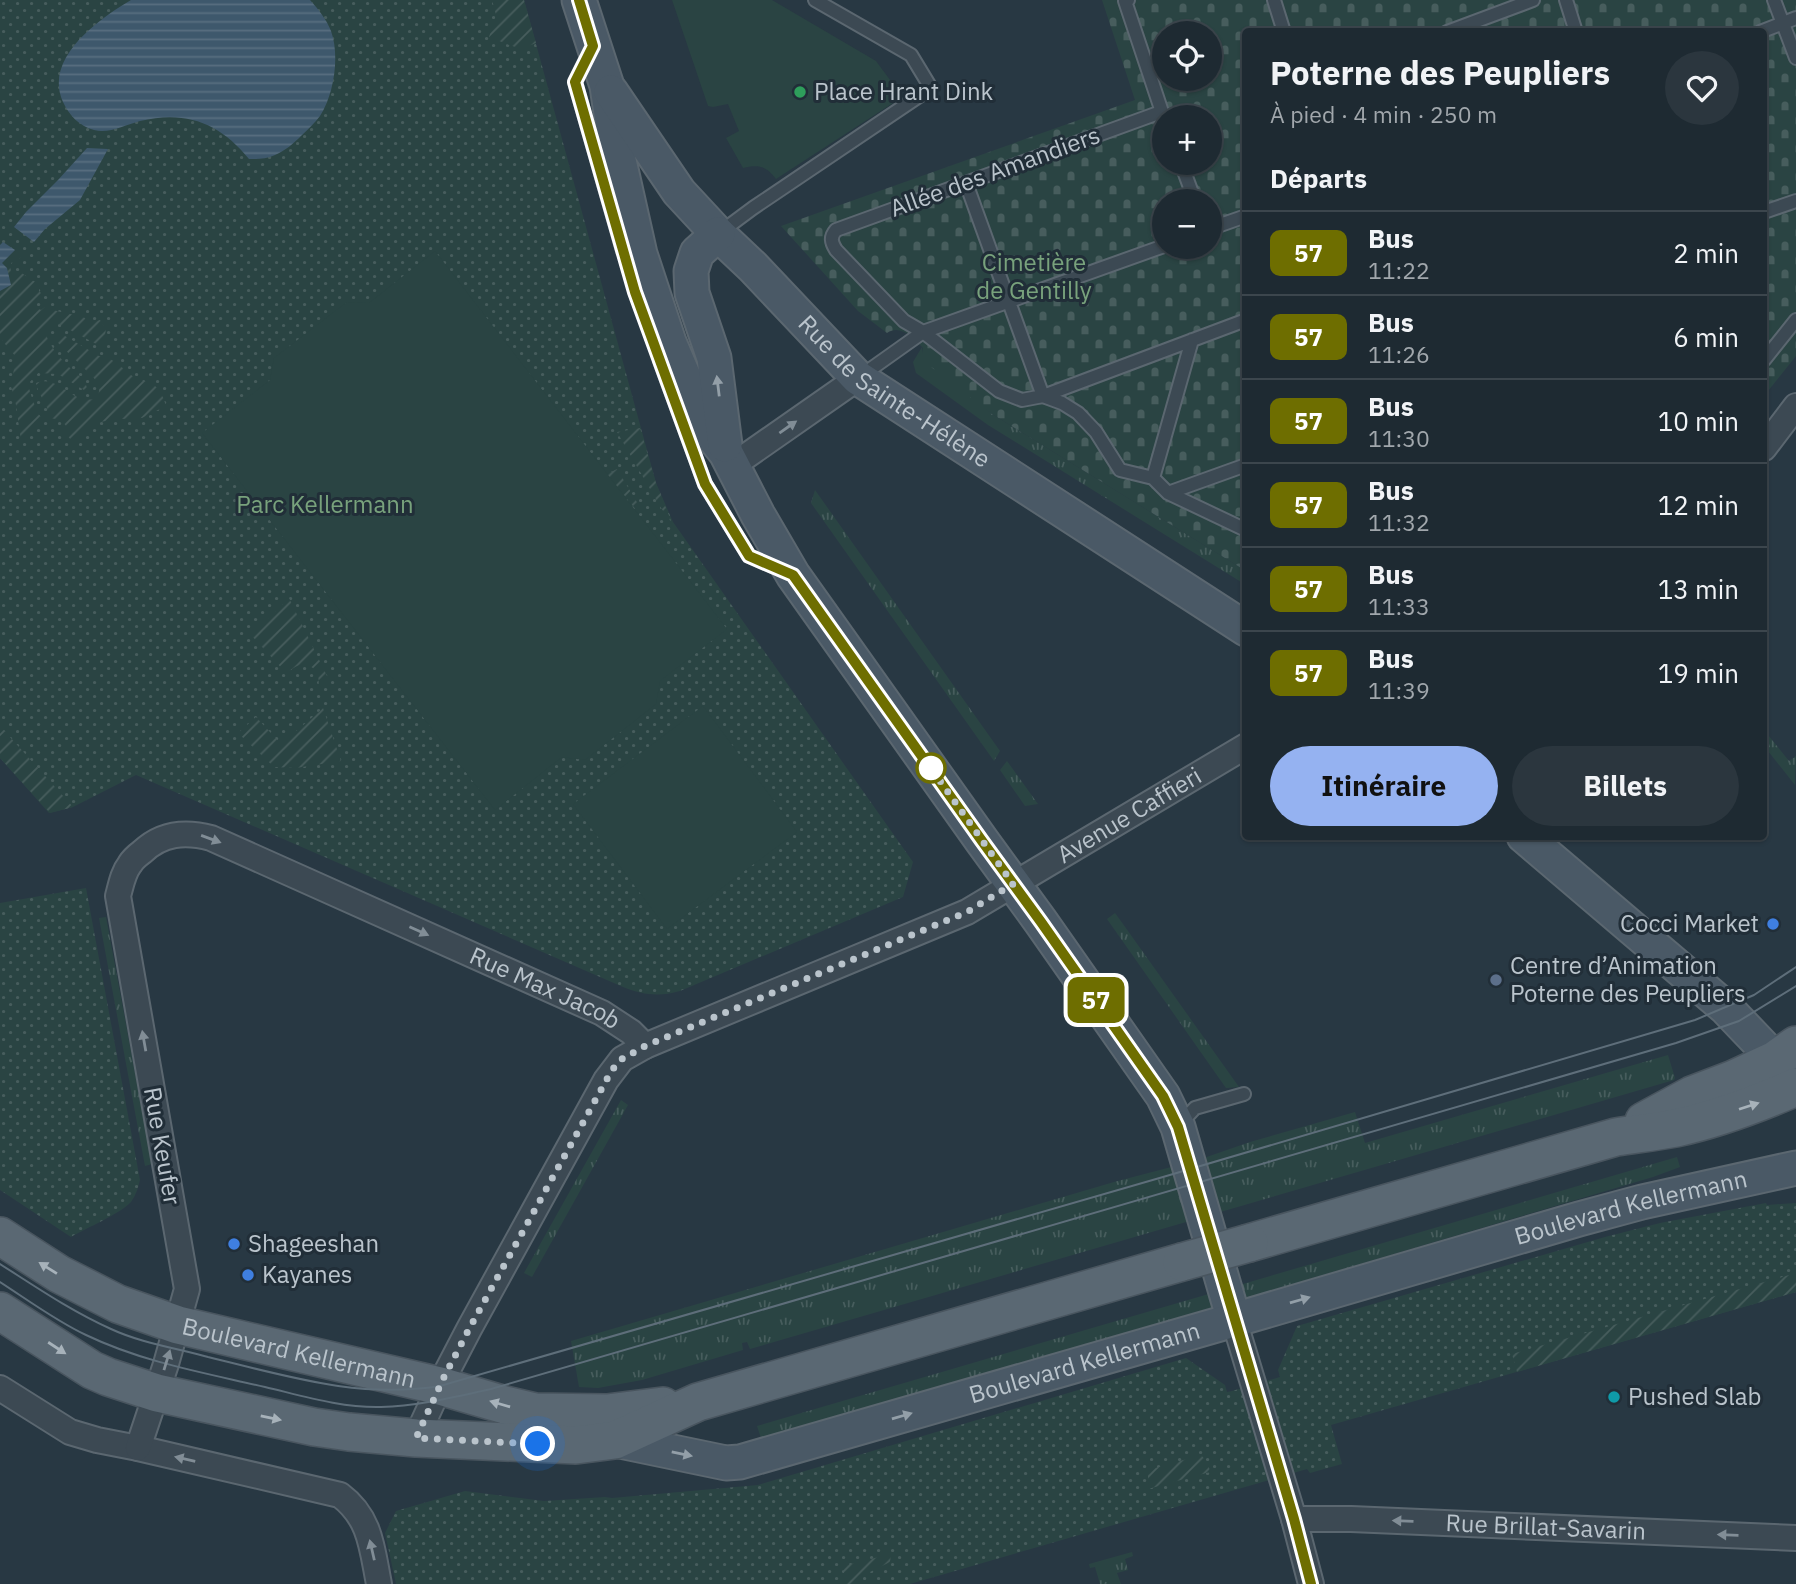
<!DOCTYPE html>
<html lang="fr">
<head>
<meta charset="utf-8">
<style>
  :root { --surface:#1e2a32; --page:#2b363e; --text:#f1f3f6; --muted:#a1a7ac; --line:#3c464d; --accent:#95b2f1 }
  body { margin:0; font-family:"IBM Plex Sans",sans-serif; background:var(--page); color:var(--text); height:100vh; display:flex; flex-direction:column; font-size:26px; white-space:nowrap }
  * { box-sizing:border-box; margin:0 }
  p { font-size:23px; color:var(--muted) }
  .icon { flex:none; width:38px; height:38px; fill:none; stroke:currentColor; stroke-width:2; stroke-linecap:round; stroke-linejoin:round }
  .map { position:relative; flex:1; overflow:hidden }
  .sheet { position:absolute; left:1242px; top:28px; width:525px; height:812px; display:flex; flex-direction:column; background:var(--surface); border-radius:7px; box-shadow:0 2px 5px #0004,0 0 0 2px var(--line) }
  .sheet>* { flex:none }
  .badge { padding:0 14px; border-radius:10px; font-size:24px; line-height:46px }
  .fabs { position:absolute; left:1152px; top:21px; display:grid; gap:14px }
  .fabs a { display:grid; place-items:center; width:70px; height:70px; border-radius:50%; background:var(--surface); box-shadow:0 2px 5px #0004,0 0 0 2px var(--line); font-size:35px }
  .you { position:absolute; width:35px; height:35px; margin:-18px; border:5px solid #fff; border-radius:50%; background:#1a73e8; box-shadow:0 0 0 10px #1a73e833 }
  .map>.badge { position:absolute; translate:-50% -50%; box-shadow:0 0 0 4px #fff }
  h2 { padding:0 28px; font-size:26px; line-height:63px }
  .round { display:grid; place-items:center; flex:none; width:74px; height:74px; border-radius:37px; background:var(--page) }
  .overview { display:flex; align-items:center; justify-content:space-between; height:119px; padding:0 28px }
  h1 { font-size:33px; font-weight:800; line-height:52px }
  .button { display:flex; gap:14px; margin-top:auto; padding:14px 28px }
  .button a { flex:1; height:80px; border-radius:42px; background:var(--accent); color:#111; font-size:28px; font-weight:800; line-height:80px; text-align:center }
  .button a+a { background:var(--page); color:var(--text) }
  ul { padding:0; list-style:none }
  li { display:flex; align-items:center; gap:21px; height:84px; padding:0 28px; border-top:2px solid var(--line) }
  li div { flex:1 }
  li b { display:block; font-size:26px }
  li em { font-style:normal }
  li .badge { min-width:77px; font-weight:700; text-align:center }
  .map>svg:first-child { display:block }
</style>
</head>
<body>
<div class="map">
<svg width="1796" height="1584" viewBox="0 0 1796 1584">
  <defs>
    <pattern id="grass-tufts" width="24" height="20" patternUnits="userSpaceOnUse" patternTransform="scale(1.75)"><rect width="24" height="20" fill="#2a4443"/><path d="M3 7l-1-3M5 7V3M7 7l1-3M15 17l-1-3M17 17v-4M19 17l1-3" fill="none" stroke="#475d5d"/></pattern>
    <pattern id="cemetery-stones" width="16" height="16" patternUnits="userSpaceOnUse" patternTransform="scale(1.75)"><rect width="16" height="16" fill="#2a4443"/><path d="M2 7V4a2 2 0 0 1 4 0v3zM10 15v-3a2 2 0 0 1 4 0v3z" fill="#475d5d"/></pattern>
    <pattern id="park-dots" width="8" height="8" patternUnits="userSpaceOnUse" patternTransform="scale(1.75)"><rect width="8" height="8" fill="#2a4443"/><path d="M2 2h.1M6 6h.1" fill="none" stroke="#475d5d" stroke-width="1.8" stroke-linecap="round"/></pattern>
    <pattern id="garden-furrows" width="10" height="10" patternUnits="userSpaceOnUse" patternTransform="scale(1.75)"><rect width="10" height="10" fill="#2a4443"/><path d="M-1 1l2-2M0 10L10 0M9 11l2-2" fill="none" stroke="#475d5d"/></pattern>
    <pattern id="water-rules" width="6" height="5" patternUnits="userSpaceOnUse" patternTransform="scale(1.75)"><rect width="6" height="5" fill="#3e586c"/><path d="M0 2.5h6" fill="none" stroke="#586e80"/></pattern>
  </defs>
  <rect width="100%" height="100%" fill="#283843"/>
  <path fill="url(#grass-tufts)" d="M 922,347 L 923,354 L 992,414 L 1246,571 L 1246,585 L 988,425 L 916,373 L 913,362 Z
    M 815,490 L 1000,751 L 994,761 L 811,503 Z
    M 1764,730 L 1789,761 L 1796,756 L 1795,785 L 1764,746 Z
    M 1007,761 L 1038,804 L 1025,806 L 1000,770 Z
    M 1115,913 L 1123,924 L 1239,1087 L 1226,1088 L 1107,919 Z
    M 106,917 L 152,1164 L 145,1166 L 99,918 Z
    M 1668,1055 L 1675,1078 L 1674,1080 L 750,1349 L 747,1342 L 742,1343 L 743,1350 L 642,1380 L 598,1388 L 579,1387 L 571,1341 L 1114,1182 L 1198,1160 L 1250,1142 L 1355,1112 L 1365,1143 Z
    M 621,1100 L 628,1105 L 532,1277 L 524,1273 Z
    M 1677,1157 L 1680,1167 L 1653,1177 L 1266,1292 L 761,1438 L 757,1426 Z
    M 1132,1552 L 1133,1556 L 1125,1559 L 1128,1570 L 1117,1573 L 1121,1584 L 1100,1584 L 1095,1567 L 1090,1568 L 1089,1564 Z"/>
  <path fill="url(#cemetery-stones)" fill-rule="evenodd" d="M 1102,0 L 1796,0 L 1796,356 L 1764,396 L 1764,32 L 1246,32 L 1246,571 L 992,414 L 922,360 L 923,348 C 913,338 901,324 887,333 L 858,311 L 781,226 L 1135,100 ZM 1164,33 L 1209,33 L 1209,79 L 1164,79 ZM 1164,117 L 1209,117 L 1209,163 L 1164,163 ZM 1164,201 L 1209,201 L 1209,247 L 1164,247 Z"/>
  <path fill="url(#park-dots)" d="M 0,0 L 524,0 L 656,483 L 673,522 L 913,862 L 903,897 L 680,991 C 659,997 643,995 623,987 L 136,775 L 73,807 L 49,813 L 0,758 Z
    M 86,888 L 140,1180 C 138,1188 136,1195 131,1202 C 120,1214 86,1228 71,1237 L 0,1190 L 0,903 Z
    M 1766,1203 L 1767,1205 L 1796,1203 L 1796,1292 L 1331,1425 L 1342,1464 L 1310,1473 L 1307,1469 L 910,1584 L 396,1584 L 385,1533 L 396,1511 L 465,1491 L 544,1501 L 605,1497 L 612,1498 L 758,1485 L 1186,1358 L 1225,1385 L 1227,1392 L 1232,1391 L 1280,1377 L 1278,1370 L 1297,1326 L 1605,1237 L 1660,1223 Z"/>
  <path fill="url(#garden-furrows)" d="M 492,0 L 524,0 L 536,43 L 520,49 L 489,37 L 496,15 Z
    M 15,250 L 22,255 L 19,259 L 13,260 L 10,266 L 11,271 C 26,271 27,280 39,283 L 39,291 L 41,293 L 39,302 L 36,302 L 37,308 L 41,310 L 45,307 C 58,313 72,313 85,318 L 87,323 L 100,320 L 106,329 L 104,341 L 100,346 L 57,323 C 51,325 48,327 45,332 C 49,345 59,357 68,366 C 75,374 85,378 87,388 L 84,390 L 58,374 L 38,373 L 28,384 C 30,393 37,414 43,420 L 21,441 L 16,405 L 11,386 L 16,357 L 0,338 L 0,291 L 10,285 L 2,263 Z
    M 55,333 L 65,336 L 99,356 C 114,357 122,369 134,377 C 140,381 149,381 155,386 C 161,391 164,399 166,406 L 142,418 L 121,419 L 99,422 L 84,431 L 73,442 L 63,431 L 67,427 L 61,420 L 50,418 C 48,404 38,395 36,383 C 58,373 73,407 97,398 C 101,390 99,384 93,377 L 53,338 L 53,335 Z
    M 640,428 L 656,483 L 672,523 L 661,508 L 617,432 Z
    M 617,469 L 641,509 L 637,511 L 607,474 Z
    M 289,598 L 327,676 L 328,683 L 315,696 C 322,684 320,664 302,665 C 296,665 291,670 286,673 L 251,635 Z
    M 323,708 L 341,761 L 296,768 L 274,767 L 238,733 L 256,717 L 281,744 Z
    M 0,726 L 73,807 L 50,813 L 0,758 Z
    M 1796,1273 L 1796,1292 L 1517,1372 L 1512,1354 Z
    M 1201,1455 L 1208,1463 L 1210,1472 L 1148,1489 L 1148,1470 Z
    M 891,1554 L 890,1562 L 862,1576 L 861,1584 L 845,1584 L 843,1566 Z"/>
  <path fill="#2a4443" d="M 672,0 L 772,0 L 876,61 L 896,88 L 897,96 L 893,103 L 776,179 C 766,166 759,164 743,168 L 726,138 L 739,131 L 728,104 L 713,107 L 708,106 Z
    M 435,251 L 727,629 L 660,681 L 656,704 L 585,760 L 562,757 L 495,810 L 202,433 L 270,380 L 274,358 L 347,302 L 369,303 Z
    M 703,706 L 797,832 L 667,929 L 573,804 Z"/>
  <path fill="url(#water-rules)" d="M 131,0 L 310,0 C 318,9 327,20 331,31 C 340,56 334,94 320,116 C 315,123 308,129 301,136 C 294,143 285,151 275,155 C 267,159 258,159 249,159 C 220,123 186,110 140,121 C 125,125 109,134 94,130 C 79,126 69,115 63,102 C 43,58 99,19 131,0 Z
    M 87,148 L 108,149 L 80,200 L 45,229 L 34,242 L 14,227 L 26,212 L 58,180 Z
    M 3,242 L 15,250 L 2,263 L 7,268 L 11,285 L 0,291 L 0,245 Z"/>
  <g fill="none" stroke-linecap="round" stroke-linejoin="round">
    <g stroke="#5b6770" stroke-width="16">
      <path id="lane" d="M 1128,0 L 1125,1 L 1164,118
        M 1274,0 L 1284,32
        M 1566,0 L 1576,32
        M 1774,0 L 1796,58
        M 1447,32 L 1533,0
        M 1760,32 L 1796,18
        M 590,52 L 575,82 L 623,251
        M 1161,112 L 836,230 C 830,237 831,242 836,250 L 904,321 L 923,332 L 999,391 L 1022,400 L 1043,396 L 1062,403 L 1078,413 L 1096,432 L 1120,470 L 1153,478 L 1168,493 L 1246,530
        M 1181,163 L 1195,201
        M 966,183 L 1043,396 L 1246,320
        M 1764,212 L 1796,201
        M 1209,229 L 1246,216
        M 718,234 L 753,208 L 931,88 L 911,55 L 815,0
        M 1764,360 L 1796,320
        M 660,361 L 705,484 L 749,556 L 782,570
        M 861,376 L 923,332 L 1164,246
        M 1153,478 L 1192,340
        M 1168,493 L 1246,465
        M 1180,1124 L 1195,1108 L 1244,1094"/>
    </g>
    <g stroke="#5b6770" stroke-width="28">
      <g id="street">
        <path d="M 1764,448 L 1796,406"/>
        <path d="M 732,466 L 858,378"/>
        <path d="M 1234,1320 L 1294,1519 L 1311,1584"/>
        <path d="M 0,1388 L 70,1432 L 97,1440 L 138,1448 L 340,1495 C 371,1518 372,1549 379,1584"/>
        <path id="s1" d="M 416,1438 L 444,1377 L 469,1329 L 606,1080 L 622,1059 L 645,1046 L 967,912 L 1246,746"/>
        <path id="s2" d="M 138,1448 L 166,1364 L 187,1289 L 118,896 C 121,885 123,873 130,864 C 133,859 138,855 142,852 C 162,833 185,831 211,838 L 602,1013 L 631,1032 L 645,1046"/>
        <path id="s3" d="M 1294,1519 L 1351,1519 L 1796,1538"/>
      </g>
    </g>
    <g stroke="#5b6770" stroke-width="37">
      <g id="secondary">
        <path d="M 579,0 L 607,86 L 616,147 L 640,254 L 669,342 L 706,428 L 726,453 L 758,515 L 793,575 L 982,841 L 1041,922 L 1163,1096 L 1178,1127 L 1234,1320"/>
        <path id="s4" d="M 611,92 L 679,192 L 718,234 L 753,267 L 858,378 L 1246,629"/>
        <path d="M 718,234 L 697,253 L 691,271 L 692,293 L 714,358 L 725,445"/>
        <path d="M 1524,836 L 1726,1008 L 1792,1077"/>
        <path id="s5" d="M 615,1440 L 726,1463 L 740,1462 L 1234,1320 L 1579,1219 L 1642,1202 L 1796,1168"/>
      </g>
    </g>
    <g stroke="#49555f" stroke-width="40">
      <g id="primary">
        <path d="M 1644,1121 L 1692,1095 L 1734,1079 L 1775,1060 L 1796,1045"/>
        <path id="s6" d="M 0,1236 L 59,1274 L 118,1304 L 178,1325 L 440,1386 L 505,1405 L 535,1412 L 607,1413 L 663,1406"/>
        <path d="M 1249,1243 L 1616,1137 C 1635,1134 1656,1132 1676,1128 C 1717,1119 1757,1104 1796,1087"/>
        <path d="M 0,1311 L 92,1370 L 108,1377 L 157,1393 L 314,1427 L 349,1432 L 416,1438 L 576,1445 L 615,1440 L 698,1402 L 1182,1262"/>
      </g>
    </g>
    <use href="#lane" stroke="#3c4953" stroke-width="12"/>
    <use href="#street" stroke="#3c4953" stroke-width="24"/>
    <use href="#secondary" stroke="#4a5966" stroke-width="33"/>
    <use href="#primary" stroke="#5a6873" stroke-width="37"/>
    <path stroke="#5e6e7a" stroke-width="2" d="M 0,1264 C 36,1287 71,1311 111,1329 C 141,1343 176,1348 208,1357 C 287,1376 358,1399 440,1386 L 1163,1177 L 1695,1020 L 1754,995 L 1796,967
      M 0,1282 C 28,1300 56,1321 86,1335 C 142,1362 205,1373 265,1387 C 303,1396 342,1408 381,1407 C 419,1406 454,1397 491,1389 L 1676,1043 L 1739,1021 L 1796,986"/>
    <g stroke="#49555f" stroke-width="40" stroke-linecap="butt">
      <path id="primary-bridge" d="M 1182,1262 L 1249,1243"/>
    </g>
    <use href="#primary-bridge" stroke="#5a6873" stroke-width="37"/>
  </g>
  <defs><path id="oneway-solid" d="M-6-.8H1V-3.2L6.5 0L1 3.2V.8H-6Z" transform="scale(1.75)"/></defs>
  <g fill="#939fa8">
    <use href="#oneway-solid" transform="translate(718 386) rotate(-97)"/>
    <use href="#oneway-solid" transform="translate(1300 1300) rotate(-16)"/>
    <use href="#oneway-solid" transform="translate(902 1416) rotate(-16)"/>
    <use href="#oneway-solid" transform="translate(682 1454) rotate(12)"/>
  </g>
  <g fill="#818d96">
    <use href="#oneway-solid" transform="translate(788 427) rotate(-35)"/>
    <use href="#oneway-solid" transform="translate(211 839) rotate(20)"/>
    <use href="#oneway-solid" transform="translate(419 931) rotate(24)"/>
    <use href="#oneway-solid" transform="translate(144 1041) rotate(-100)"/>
    <use href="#oneway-solid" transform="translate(167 1360) rotate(-73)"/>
    <use href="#oneway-solid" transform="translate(185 1459) rotate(-167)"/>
    <use href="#oneway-solid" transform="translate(1403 1521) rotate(-178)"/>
    <use href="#oneway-solid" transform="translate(1728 1535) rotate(-178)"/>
    <use href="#oneway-solid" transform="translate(372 1550) rotate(-103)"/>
  </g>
  <g fill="#a7b2ba">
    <use href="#oneway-solid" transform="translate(1749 1106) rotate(-18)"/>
    <use href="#oneway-solid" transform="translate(48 1268) rotate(-148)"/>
    <use href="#oneway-solid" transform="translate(57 1348) rotate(33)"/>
    <use href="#oneway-solid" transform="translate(500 1404) rotate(-164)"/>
    <use href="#oneway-solid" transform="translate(271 1418) rotate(12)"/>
  </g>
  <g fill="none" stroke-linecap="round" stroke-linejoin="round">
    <g stroke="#fff" stroke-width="16">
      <path id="line" d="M 579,0 L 593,46 L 575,82 L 635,292 L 705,484 L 749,556 L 793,575 L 982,841 L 1041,922 L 1163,1096 L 1178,1127 L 1294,1519 L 1311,1584"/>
    </g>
    <use href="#line" stroke="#6e6e00" stroke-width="10"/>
    <path stroke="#bac4cc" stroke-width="7" stroke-dasharray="0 12.6" d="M 538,1444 L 416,1438 L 444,1377 L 469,1329 L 612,1070 L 622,1059 L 645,1046 L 967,912 L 1013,884 L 931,768"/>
  </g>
  <circle fill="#2e9e5b" stroke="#212e38" stroke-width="2.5" cx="800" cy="92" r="7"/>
  <circle fill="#fff" stroke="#6e6e00" stroke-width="3.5" cx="931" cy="768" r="14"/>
  <g fill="#3f7fe0" stroke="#212e38" stroke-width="2.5">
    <circle cx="1773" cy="924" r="7"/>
    <circle cx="234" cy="1244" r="7"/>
    <circle cx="248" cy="1275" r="7"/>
  </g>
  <circle fill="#5c6f8a" stroke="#212e38" stroke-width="2.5" cx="1496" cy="980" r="7"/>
  <circle fill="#0f9aa8" stroke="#212e38" stroke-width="2.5" cx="1614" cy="1397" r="7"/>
  <g text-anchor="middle" stroke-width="6" stroke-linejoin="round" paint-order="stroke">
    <g font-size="24" fill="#bac4cc" stroke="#212e38" text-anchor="start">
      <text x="814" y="100">Place Hrant Dink</text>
      <text x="1759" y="932" text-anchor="end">Cocci Market</text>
      <text x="1510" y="974">Centre d’Animation<tspan x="1510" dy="28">Poterne des Peupliers</tspan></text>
      <text x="248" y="1252">Shageeshan</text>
      <text x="262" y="1283">Kayanes</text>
      <text x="1628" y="1405">Pushed Slab</text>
    </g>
    <g font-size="24" fill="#bac4cc" stroke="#212e38">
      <text transform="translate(995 172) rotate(-20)" y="8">Allée des Amandiers</text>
      <text dy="8" stroke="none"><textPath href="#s4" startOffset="416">Rue de Sainte-Hélène</textPath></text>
      <text dy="8" stroke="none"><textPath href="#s1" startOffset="996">Avenue Caffieri</textPath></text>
      <text dy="8" stroke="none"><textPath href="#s2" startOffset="1057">Rue Max Jacob</textPath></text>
      <text transform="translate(162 1146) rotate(80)" y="8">Rue Keufer</text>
      <text dy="8" stroke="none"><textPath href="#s5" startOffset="1054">Boulevard Kellermann</textPath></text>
      <text dy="8" stroke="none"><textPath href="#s6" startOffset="324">Boulevard Kellermann</textPath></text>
      <text dy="8" stroke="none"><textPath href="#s5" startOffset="486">Boulevard Kellermann</textPath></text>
      <text dy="8" stroke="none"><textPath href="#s3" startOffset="252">Rue Brillat-Savarin</textPath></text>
    </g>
    <g font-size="24" fill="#78a27c" stroke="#212e38">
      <text x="1034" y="271">Cimetière<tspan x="1034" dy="28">de Gentilly</tspan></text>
      <text x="325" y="513">Parc Kellermann</text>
    </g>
  </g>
</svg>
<div class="fabs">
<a><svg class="icon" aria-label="locate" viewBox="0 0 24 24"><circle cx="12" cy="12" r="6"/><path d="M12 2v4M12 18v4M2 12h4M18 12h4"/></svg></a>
<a>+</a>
<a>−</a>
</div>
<div class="you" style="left:538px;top:1444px"></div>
<b class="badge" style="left:1096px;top:1000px;background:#6e6e00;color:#fff">57</b>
<section class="sheet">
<div class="overview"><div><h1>Poterne des Peupliers</h1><p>À pied · 4 min · 250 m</p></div><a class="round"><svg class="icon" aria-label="heart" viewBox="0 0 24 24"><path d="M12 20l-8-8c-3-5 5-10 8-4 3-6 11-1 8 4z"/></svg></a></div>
<h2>Départs</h2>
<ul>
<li><span class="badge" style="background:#6e6e00;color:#fff">57</span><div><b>Bus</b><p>11:22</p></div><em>2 min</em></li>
<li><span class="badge" style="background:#6e6e00;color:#fff">57</span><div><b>Bus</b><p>11:26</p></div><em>6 min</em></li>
<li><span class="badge" style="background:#6e6e00;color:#fff">57</span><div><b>Bus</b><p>11:30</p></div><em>10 min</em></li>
<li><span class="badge" style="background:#6e6e00;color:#fff">57</span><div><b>Bus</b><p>11:32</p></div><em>12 min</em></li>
<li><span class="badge" style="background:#6e6e00;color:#fff">57</span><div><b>Bus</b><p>11:33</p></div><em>13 min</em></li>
<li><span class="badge" style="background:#6e6e00;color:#fff">57</span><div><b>Bus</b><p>11:39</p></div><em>19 min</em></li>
</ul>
<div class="button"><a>Itinéraire</a><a>Billets</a></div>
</section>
</div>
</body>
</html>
